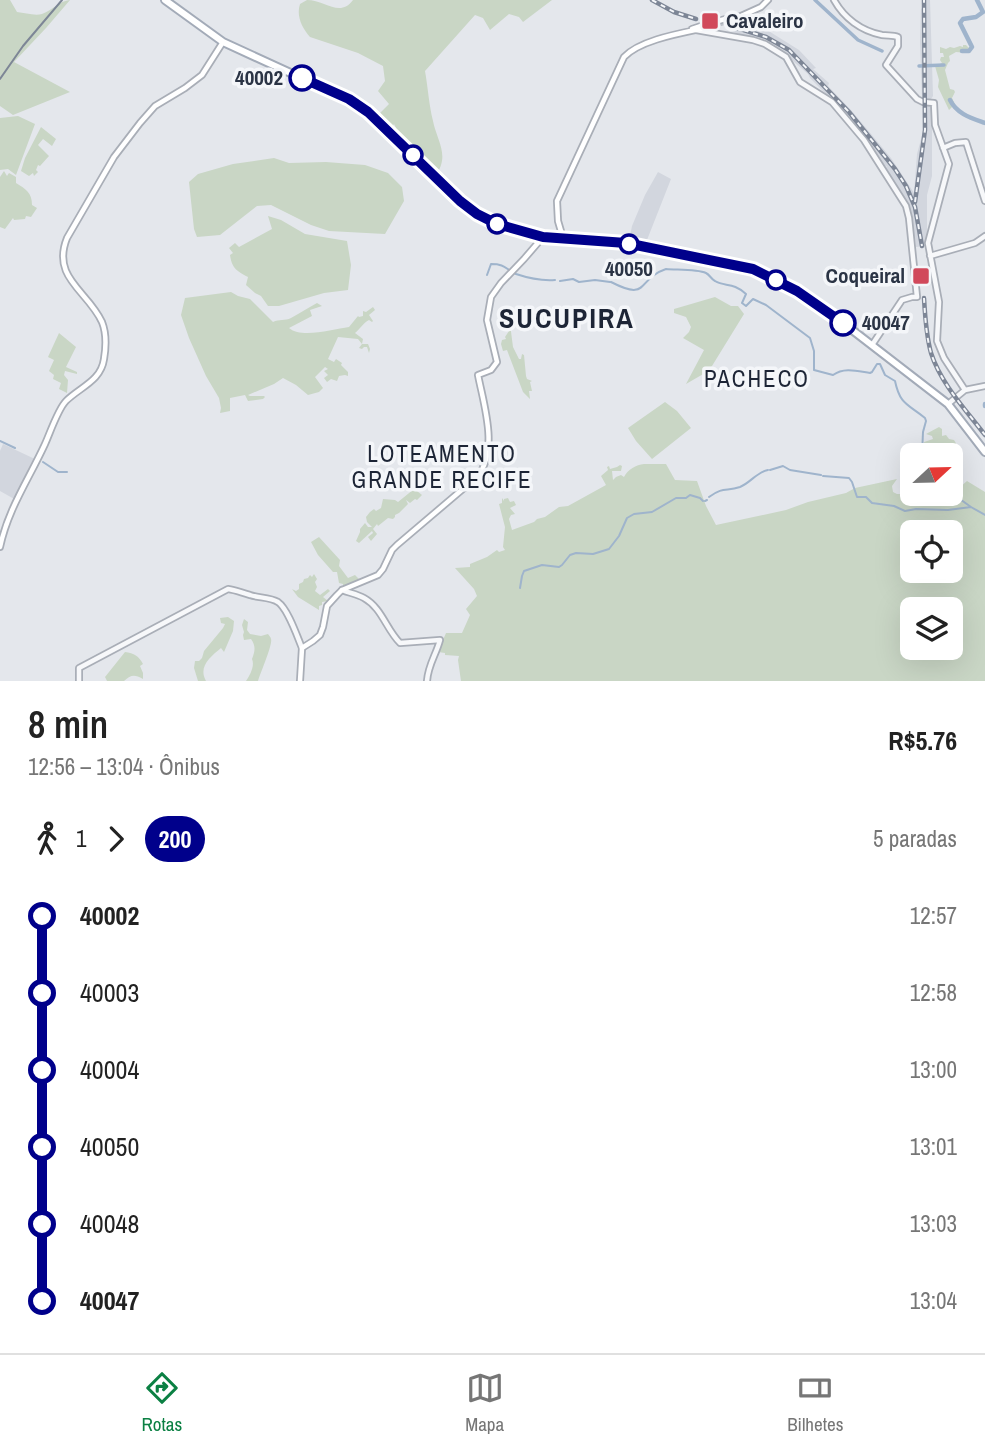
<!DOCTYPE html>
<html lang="pt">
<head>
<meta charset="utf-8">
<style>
  :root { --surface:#fff; --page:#f6f6f6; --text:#222; --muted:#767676; --line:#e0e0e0; --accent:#0b8043 }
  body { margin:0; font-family:"Archivo Narrow",sans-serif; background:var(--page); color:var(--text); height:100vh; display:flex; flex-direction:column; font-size:26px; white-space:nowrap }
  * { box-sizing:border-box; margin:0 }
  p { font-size:23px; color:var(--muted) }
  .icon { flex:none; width:38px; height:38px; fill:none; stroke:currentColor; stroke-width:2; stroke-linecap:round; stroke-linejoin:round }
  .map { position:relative; height:681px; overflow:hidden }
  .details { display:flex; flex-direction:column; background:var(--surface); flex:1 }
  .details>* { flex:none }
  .badge { padding:0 14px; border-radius:23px; font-size:24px; line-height:46px }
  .needle { width:46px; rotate:68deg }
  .tools { position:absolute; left:900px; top:443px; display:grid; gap:14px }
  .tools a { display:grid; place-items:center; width:63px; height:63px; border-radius:10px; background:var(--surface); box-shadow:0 7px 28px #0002; font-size:35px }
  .map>.badge { position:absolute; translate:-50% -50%; box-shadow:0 0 0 4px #fff }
  .legs { display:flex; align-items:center; gap:10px; height:77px; padding:0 28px; font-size:23px }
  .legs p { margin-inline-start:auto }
  .summary { display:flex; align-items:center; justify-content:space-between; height:119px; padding:0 28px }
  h1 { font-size:38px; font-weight:600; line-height:52px }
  ul { padding:0 28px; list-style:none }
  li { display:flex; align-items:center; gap:24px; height:77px; font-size:26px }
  li i { display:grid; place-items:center; width:10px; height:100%; margin:0 9px; background:currentColor }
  li i::after { content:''; width:18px; height:18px; margin:-9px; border:5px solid; border-radius:50%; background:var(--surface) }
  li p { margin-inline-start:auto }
  li:first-child i { background:linear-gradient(#0000 50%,currentColor 0) }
  li:last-child i { background:linear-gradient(currentColor 50%,#0000 0) }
  .tabs { display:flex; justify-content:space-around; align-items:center; height:98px; border-top:2px solid var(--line); background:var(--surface); font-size:19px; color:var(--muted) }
  .tabs a { display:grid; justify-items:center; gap:4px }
  .tabs .active { color:var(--accent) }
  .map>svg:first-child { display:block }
</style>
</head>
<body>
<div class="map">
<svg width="985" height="681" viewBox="0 0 985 681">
  <rect width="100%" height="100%" fill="#e4e7ec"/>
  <path fill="#d2d6de" d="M 924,0 L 930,0 L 933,96 L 931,99 L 924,100 L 922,99 L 920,41 L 921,9 L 924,6 Z
    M 729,24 L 743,28 L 744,26 L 767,30 L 799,50 L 816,68 L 813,69 L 829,83 L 828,86 L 851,110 L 891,158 L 914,193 L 917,154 L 923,132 L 923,107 L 926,105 L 932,107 L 932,176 L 927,195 L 927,240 L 925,246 L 916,247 L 915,238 L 913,238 L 909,211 L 885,168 L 887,166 L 884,167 L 864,138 L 838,106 L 810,78 L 808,74 L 780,50 L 764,42 L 727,30 Z
    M 658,172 L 671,179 L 645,245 L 629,241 L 632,226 L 645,195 Z
    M 3,444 L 37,460 L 16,500 L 0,491 L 0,451 Z"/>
  <path fill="#c9d6c5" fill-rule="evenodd" d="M 0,0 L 10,0 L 17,12 C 25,13 35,16 42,14 C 53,10 59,1 70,0 L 46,28 L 14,62 L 70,92 L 13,115 L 0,106 Z
    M 307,0 C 325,0 340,18 353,0 L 552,0 L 523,22 L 519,17 L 509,14 L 490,30 L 483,18 L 475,15 L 425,71 C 428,88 429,105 433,121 C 437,141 450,155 436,175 L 392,133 L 393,129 L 396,128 L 394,124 L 390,131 L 377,116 L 389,104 L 378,91 L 385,81 L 383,66 L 358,53 L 310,37 C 302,28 296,16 300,4 Z
    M 963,45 L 966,45 L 969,48 L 966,53 L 956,52 L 949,56 L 950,61 L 948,63 L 945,70 L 950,89 L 954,90 L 955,92 L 952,98 L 955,104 L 949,110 L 938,87 L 939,80 L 935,66 L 942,63 L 940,60 L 941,57 L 944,57 L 943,53 L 940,53 L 940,47 L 946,49 L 950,47 L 954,48 L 960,46 L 963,47 Z
    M 18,116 L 35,124 L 16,175 L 8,169 L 0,170 L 0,118 Z
    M 41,127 L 56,139 L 52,146 L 43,139 L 38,145 L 49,156 L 40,166 L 38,165 L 36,170 L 38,172 L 34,176 L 33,173 L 29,176 L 21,171 L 25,158 Z
    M 274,158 L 289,163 L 326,162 L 365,165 L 388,173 L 402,187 L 404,201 L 385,234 L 329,231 L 311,225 L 271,205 L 257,206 L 220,235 L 197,237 L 194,229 L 189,182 L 198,174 L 233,164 Z
    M 4,171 L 7,176 L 9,173 L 16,177 L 16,183 C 26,189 32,193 32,205 L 37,208 L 31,217 L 26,216 L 25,219 L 14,220 L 13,218 L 5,229 L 0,227 L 0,177 Z
    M 268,216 L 281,220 L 305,234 L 347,241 L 351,265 L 348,290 L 324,293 L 279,306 L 268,306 L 261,296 L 255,293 L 246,285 L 248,277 C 237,271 232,269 230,255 L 233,253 L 229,248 L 235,243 L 239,247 L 272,229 Z
    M 231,292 L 238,296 L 250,299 L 273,322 C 279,319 285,321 291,318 C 300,313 308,308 317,303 L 322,306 L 310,310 L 312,316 L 289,328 C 302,339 333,329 349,327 L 358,316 L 359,317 L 363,316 L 363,311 L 366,312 L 373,307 L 375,310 L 369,315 L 373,321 L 372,322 L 369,320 C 363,323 360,329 355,333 L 363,339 L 362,344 L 368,344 L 370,349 L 369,353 L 367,347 L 364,347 L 362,349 L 359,348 L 362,344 L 358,339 L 338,337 L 328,359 L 334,362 L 336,359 L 342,363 L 341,365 L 348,372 L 348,376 L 345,375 L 339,376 L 337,381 L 331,379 L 327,382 L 324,378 L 328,375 L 324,371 L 328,369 L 325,367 L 315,377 L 323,388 L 319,392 L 308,395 L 296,385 L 283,378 L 274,384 L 248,395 L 250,396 L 264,396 L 265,397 L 263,399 L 248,401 L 245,395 L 230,398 L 230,411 L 220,413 L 221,408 L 219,398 L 206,376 L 189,338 L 181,315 L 185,298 Z
    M 715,297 L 731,306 L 738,306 L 744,314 L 712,366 L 705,373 L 686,384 L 704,350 L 683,338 L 689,332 L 691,327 L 686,317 L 674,313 L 674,309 Z
    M 510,324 L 513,347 L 519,359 L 521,359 L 522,354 L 524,355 L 526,376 L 527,379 L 532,381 L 530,382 L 532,391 L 529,391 L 530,399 L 523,392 L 507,350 L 503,351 L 501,344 L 502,340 L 506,339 L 505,337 L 509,331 Z
    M 59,333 L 76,347 L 66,367 L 77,372 L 77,374 L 65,371 L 64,375 L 68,380 L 67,393 L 59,389 L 61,383 L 53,379 L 54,375 L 49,371 L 54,360 L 48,357 Z
    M 665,402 L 677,411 L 691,428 L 652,459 L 636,441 L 628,428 Z
    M 939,427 L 942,429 L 942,436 L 946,435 L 949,439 L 954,440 L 957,445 L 952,448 L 925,455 L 924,442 L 933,439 L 932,436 L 926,434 Z
    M 644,464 L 666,464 L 675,480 L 697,481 L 706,506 L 716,525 L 786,510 L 808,502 L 846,493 L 855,488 L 897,479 L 892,486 L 893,492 L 897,494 L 925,494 L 943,502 L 967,481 L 985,492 L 985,681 L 461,681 L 458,660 L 459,656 L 445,655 L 445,653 L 438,652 L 446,633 L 462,633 L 470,615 L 466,609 L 477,596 L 474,589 L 455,568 L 470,567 L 470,564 L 487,557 L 497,550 L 499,552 L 505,550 L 503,547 L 505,527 L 499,504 L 502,503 L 502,498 L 504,501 L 504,499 L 508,498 L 510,502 L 514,501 L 516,505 L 510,508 L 515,514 L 511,515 L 509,519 L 512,530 L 534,522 L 537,519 L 545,517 L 559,507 L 568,506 L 606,485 L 601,476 L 608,470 L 607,467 L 609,466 L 610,469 L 617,467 L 620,465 L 622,466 L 621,471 L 612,471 L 613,480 L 616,477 L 621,475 L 624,477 C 628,469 636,465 644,464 ZM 912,532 L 950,532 L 950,570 L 912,570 ZM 912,609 L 950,609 L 950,648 L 912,648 Z
    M 419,485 L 421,486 L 417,491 L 422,495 L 417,500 L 415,499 L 410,503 L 406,500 L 408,504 L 399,513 L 395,515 L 395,517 L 393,519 L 388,518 L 378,526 L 377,524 L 373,529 L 377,534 L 371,541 L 368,537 L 373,533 L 372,531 L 359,543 L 356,541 L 360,532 L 360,529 L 365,523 L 368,527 L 372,527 L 367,522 L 366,517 L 370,512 L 374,509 L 376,511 L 381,508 L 383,499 L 395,500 L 398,502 Z
    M 319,537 L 340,560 L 339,566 L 348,578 L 355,575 L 361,581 L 343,588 L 343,584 L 339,583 L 337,572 L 333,572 L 318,555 L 311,542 Z
    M 314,574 L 317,579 L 315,582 L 317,587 L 315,591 L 320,595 L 328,589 L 330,591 L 323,597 L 328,601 L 322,602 L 322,605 L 319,606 L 319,610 L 298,597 L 292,589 L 296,591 L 299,589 L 299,584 L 303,582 L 304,579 L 308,578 L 310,575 L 312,577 Z
    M 228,617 L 234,621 L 233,631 L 224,652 L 221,648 C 210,657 198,667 206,681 L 198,681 L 194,668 L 195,661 L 199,661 L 202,658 L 204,651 L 223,628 L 225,624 L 221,623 L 220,618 Z
    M 244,619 L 248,622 L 247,630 L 250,634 L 261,636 L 268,634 C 269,636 271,637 271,639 C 273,644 260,674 258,681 L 246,681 C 250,675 255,666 252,659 C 255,651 256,646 251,639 L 244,640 L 243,635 L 244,632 L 242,625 Z
    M 125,652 C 134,653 139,656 143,664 L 140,666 L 143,673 L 143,679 C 134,674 131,675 124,681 L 107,681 L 105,677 Z"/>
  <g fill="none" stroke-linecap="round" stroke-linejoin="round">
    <path stroke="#9fb4cc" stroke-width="2" d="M 487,275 L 491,264 C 506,264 505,269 516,274 C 528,278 542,281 555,280
      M 560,281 L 573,279 L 579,282 L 595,280 L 610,282
      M 611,282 C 650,302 636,279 666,269 C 677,270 697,269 706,273 C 710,275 711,279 715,281 C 725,287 733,282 746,294 L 742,303 L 746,306 L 753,299 L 766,305 L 810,338 L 814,351 L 814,370 L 833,375 C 844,367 857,371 870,373 L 872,372 L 877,364 L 880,364 L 885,375 L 895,381 C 900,405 908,404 925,418 L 926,421 L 923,432 L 922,455
      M 0,441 L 15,448
      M 43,462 L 58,472 L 67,472
      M 770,470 L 783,466 L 790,470 L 821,475
      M 823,476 L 849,478 L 852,482 L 857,497 L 866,497 L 872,503 L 894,506 L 905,511 L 916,509 L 948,510 L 971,507
      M 950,492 L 971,507 L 985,515
      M 709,497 C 724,486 726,492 740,487 C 750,483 757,472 768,470
      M 705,501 L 707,500
      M 520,588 L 522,576 L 524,571 L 542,565 L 559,567 L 562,565 L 570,555 L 576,553 L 593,554 L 609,549 L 619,536 L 627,518 L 634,514 L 652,512 L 676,498 L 686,498 L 690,495 L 700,498 L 703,501"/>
    <path stroke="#9fb4cc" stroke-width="3.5" d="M 815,0 L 858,40 L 882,51
      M 919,66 L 944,65"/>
    <path stroke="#9fb4cc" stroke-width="4.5" d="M 962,51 L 969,51 L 972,47 L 960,23 L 963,19 L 976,17 L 983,12 L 977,0
      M 950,100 C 957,114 971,118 985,123
      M 985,404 L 985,406"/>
    <path stroke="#bfc3cb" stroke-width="4.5" stroke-dasharray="4.5 2" stroke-linecap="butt" d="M 714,26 L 730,21"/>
    <g stroke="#a9aeb7" stroke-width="8">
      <path id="tertiary" d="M 834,0 C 844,18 861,31 882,35 C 888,36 893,35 898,37 L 898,46 L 886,65 L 917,99 L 923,102 L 934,103 L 935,125 L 949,164 L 928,243 L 939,302 L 937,341 L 944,358 L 965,390
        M 696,30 L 753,40 L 765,44 L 786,57 L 800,82 L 832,102 L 864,140 L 906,206 L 909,218 L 917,297 L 912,297 L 902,300 L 872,345
        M 943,148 L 955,143 L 966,142 L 985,201
        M 930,256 L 975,243 L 985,236
        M 948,404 L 965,390 L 985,386
        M 342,590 C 349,593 357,594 364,598 C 382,608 386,629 400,643 L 440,640 C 436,655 428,665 427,681
        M 79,681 L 79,668 L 228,589 C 236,590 242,593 250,595 C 258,598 270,597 278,602 C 288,609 297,636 302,648"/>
    </g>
    <g stroke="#a9aeb7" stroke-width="8">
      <path id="secondary" d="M 718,21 L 736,16
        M 730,21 L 761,7 L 768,0
        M 692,29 L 707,24
        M 563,238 L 558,221 L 557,201 L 624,57 C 642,38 689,32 714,26
        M 0,547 C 8,509 29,479 45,444 C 50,433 58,409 66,401 C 80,387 101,381 104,359 C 106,347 106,332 102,322 C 88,291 51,278 67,238 L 114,157 L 140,123 L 155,106 L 185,88 L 202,75 L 223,42
        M 300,681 L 302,648 L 313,641 L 320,635 L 323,627 L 327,606 L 337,595 L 342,590 L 378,575 L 383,569 L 392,550 L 397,545 L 477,477 C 499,450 484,406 478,375 L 491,370 L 497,362 L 487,320 L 491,297 L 501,283 L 524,259 L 543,237"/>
    </g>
    <g stroke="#a3abb8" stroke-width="10">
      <path id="primary" d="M 165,0 L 223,42 L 356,103 L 368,112 L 460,200 L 477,214 L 497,224 L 543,237 L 626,243 L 753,269 L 783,283 L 805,296 L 838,319 L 948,404 L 985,452"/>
    </g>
    <use href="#tertiary" stroke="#f7f8fa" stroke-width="4.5"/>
    <use href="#secondary" stroke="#fff" stroke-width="4.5"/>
    <use href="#primary" stroke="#fff" stroke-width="6"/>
    <path stroke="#7d8696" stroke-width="2" d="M 0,79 L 23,46 L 62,0"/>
    <g stroke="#7d8696" stroke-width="4.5">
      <path id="rail" d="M 652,0 L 674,12 L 696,19
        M 734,27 L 766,37 L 789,50 L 849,112 L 895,169 L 906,186 L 915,207 L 922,246
        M 915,202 L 925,130 L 924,0
        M 924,298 C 925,316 926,335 931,353 C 941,384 966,410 985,435"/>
    </g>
    <use href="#rail" stroke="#f4f6f9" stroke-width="2" stroke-dasharray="5" stroke-linecap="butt"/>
  </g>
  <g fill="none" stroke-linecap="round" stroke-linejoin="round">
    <g stroke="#fff" stroke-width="16">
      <path id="line-1" d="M 302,78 L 349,99 L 368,112 L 460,201 L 477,214 L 497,224 L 543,237 L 626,243 L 753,269 L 797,291 L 843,323"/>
    </g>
    <use href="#line-1" stroke="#00008b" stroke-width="10"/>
  </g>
  <g fill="#d1495b" stroke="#f4f6f9" stroke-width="2.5">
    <rect x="701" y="12" width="18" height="18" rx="3.5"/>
    <rect x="912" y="267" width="18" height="18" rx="3.5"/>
  </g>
  <g fill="#fff" stroke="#00008b" stroke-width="3.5">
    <circle cx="302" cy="78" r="12"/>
    <circle cx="413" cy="155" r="9"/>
    <circle cx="497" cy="224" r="9"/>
    <circle cx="629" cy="244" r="9"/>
    <circle cx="776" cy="280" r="9"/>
    <circle cx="843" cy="323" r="12"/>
  </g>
  <g text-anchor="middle" stroke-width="7" stroke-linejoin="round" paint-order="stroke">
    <g font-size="21" font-weight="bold" fill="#2b3445" stroke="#f4f6f9" text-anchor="start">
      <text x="726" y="28">Cavaleiro</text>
      <text x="905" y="283" text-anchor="end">Coqueiral</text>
    </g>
    <g font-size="21" font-weight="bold" fill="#2b3445" stroke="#f4f6f9" text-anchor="end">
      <text x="283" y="85">40002</text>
      <text x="629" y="276" text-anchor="middle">40050</text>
      <text x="862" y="330" text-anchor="start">40047</text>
    </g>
    <g font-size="23" letter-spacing="2" fill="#1d2536" stroke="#f4f6f9">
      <text x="757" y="387">PACHECO</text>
      <text x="442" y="462">LOTEAMENTO<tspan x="442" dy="26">GRANDE RECIFE</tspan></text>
    </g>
    <g font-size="28" font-weight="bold" letter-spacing="2" fill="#1d2536" stroke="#f4f6f9">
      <text x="567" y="328">SUCUPIRA</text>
    </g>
  </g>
</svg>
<div class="tools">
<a><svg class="needle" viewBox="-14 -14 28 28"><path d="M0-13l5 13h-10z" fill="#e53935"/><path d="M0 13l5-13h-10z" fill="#767676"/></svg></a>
<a><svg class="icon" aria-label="locate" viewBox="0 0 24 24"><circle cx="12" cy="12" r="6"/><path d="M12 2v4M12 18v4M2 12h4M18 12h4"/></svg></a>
<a><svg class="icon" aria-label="layers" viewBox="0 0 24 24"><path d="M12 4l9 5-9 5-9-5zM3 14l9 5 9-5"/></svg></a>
</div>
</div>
<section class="details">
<div class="summary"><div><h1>8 min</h1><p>12:56 – 13:04 · Ônibus</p></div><b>R$5.76</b></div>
<div class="legs"><svg class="icon" aria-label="walk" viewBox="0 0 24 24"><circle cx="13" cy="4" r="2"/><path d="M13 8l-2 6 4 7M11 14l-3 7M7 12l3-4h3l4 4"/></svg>1<svg class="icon" aria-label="forward" viewBox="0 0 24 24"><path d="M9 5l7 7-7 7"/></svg><b class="badge" style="background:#00008b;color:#fff">200</b><p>5 paradas</p></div>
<ul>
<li><i style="color:#00008b"></i><b>40002</b><p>12:57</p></li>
<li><i style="color:#00008b"></i><span>40003</span><p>12:58</p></li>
<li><i style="color:#00008b"></i><span>40004</span><p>13:00</p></li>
<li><i style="color:#00008b"></i><span>40050</span><p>13:01</p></li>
<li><i style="color:#00008b"></i><span>40048</span><p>13:03</p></li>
<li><i style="color:#00008b"></i><b>40047</b><p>13:04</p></li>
</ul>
</section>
<nav class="tabs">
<a class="active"><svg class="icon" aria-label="directions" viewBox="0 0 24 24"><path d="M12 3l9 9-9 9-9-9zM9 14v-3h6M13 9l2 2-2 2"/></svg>Rotas</a>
<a><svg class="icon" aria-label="map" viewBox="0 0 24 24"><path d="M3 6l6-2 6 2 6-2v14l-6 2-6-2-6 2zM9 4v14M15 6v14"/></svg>Mapa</a>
<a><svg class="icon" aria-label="tickets" viewBox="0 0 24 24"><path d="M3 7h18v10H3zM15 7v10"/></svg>Bilhetes</a>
</nav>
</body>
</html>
